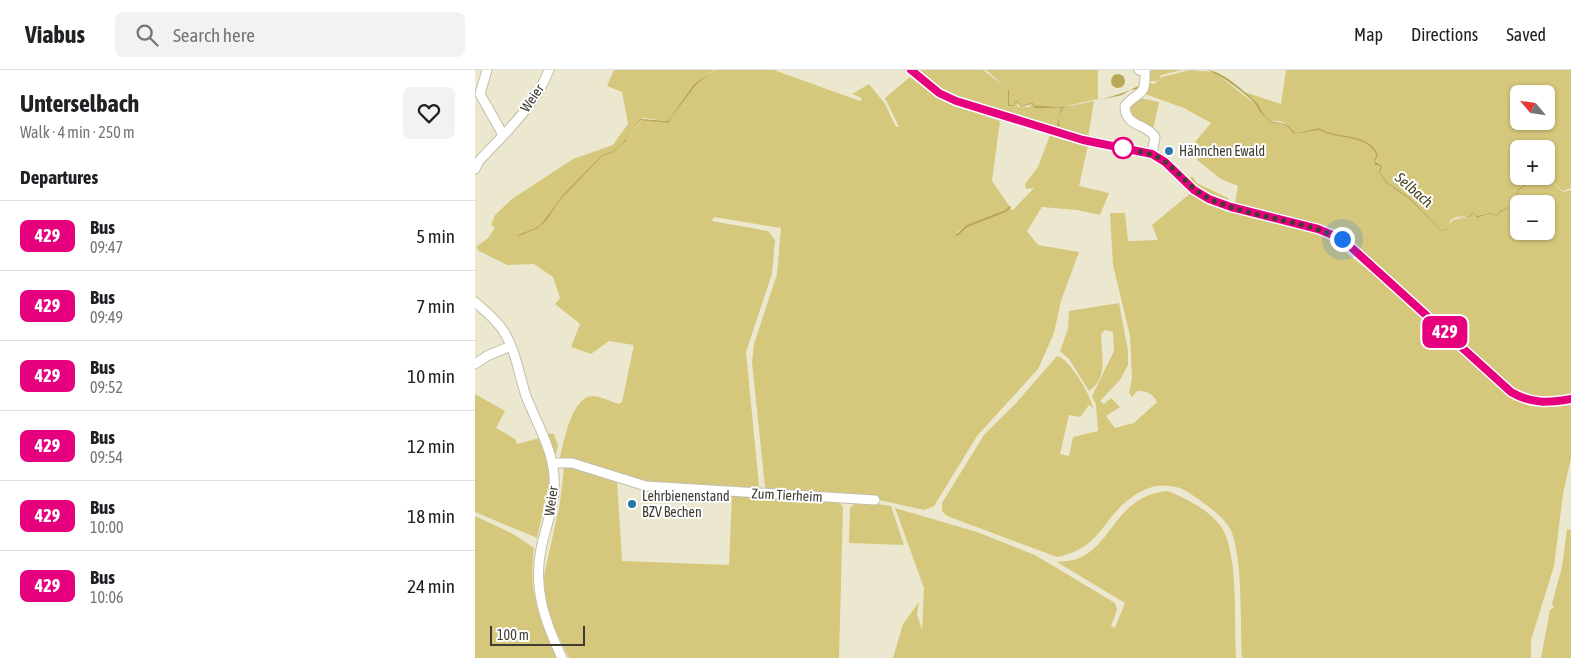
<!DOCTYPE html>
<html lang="en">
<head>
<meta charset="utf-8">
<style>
  :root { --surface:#fff; --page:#f2f2f2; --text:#202124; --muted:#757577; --line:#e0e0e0 }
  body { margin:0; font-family:"Asap Condensed",sans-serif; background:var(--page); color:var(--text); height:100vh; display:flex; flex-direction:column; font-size:19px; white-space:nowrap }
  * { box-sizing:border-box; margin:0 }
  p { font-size:16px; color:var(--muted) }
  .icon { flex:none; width:28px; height:28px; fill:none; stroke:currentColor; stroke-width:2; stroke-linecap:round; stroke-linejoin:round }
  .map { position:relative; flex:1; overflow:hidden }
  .sheet { display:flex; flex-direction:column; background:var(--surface); width:475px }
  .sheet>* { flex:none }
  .badge { padding:0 10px; border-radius:8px; font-size:18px; line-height:32px }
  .needle { width:32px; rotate:299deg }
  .tools { position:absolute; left:1035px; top:15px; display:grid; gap:10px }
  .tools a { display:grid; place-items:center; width:45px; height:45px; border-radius:8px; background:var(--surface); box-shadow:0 1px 4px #0004; font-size:25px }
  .scale { position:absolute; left:15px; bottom:12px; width:95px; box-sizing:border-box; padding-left:5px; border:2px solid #3e3c33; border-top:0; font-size:14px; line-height:18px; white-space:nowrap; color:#3e3c33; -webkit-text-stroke:4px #fff; paint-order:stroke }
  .you { position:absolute; width:25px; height:25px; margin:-12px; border:4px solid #fff; border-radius:50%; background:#1a73e8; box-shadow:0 0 0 8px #1a73e833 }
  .map>.badge { position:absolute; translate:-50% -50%; box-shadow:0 0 0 2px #fff }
  h2 { padding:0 20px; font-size:19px; line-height:45px }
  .round { display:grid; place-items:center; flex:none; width:52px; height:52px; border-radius:8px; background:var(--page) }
  .overview { display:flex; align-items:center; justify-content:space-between; height:85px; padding:0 20px }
  h1 { font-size:24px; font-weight:700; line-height:38px }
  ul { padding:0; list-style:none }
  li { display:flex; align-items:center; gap:15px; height:70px; padding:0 20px; border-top:1px solid var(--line) }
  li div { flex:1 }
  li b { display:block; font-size:19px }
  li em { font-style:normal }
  li .badge { min-width:55px; font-weight:700; text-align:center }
  header { display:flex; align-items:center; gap:30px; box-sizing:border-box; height:70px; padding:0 25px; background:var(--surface); border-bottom:1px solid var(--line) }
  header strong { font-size:24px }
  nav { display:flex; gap:28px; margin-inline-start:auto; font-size:18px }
  .search { width:350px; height:45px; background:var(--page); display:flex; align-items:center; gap:12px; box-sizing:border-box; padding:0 18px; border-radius:8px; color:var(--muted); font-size:19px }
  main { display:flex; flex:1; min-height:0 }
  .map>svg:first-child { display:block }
</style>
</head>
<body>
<header>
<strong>Viabus</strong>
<div class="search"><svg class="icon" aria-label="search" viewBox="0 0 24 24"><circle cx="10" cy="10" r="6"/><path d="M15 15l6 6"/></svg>Search here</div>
<nav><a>Map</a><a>Directions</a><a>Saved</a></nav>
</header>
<main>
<section class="sheet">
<div class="overview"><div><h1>Unterselbach</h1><p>Walk · 4 min · 250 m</p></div><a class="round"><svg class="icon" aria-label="heart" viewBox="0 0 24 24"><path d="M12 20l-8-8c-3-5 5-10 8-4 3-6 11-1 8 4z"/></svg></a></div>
<h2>Departures</h2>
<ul>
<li><span class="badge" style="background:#e6007e;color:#fff">429</span><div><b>Bus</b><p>09:47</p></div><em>5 min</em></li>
<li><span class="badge" style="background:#e6007e;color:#fff">429</span><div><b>Bus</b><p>09:49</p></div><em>7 min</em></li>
<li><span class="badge" style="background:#e6007e;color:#fff">429</span><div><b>Bus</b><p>09:52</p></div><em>10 min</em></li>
<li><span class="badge" style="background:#e6007e;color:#fff">429</span><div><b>Bus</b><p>09:54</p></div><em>12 min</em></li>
<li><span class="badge" style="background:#e6007e;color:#fff">429</span><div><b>Bus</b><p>10:00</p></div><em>18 min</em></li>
<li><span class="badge" style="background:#e6007e;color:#fff">429</span><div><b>Bus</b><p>10:06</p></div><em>24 min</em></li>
</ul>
</section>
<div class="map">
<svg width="1096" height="588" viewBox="0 0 1096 588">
  <rect width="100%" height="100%" fill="#ece8d0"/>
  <path fill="#d5c77b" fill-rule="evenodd" d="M 139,0 L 239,0 L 219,14 L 193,51 L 168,48 L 153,66 L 168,49 L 194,53 L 196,48 L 221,15 L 240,0 L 299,0 L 385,31 L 387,28 L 377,24 L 394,14 L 410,34 L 421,57 L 424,57 L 410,28 L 435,7 C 468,32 486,38 525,51 L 517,111 L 535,137 L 531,141 L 491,156 L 482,162 L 482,165 L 492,156 L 531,142 L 534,138 L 538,140 L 559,118 L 551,119 L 550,114 L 563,97 L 575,65 L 613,75 L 604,116 L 634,123 L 625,145 L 602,140 L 567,137 L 552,161 L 563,175 L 604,182 L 586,231 L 579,263 L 563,299 L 502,366 L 459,436 L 449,440 L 391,427 L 295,422 L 290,417 L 277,292 L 279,274 L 302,204 L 306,158 L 239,147 L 237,151 L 293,161 L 300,170 L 297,204 L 271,282 L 284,416 L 279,422 L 263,421 L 159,410 L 85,387 C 89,371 97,327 117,326 C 126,326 136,332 144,334 L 147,332 L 159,275 L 134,271 L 116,284 L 96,277 L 105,254 L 80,234 L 85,228 L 78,207 L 59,194 L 32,195 L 4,181 L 1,177 L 13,168 L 20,158 L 16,155 L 20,145 L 37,129 L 98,89 L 138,75 L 153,54 L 147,22 L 132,16 Z
    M 443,0 L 508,0 L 533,20 L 533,36 L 538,36 L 541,32 L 543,37 L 554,37 L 557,34 L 559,38 L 586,38 L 582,55 L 584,59 C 537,45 480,35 443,0 Z
    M 511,0 L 623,0 L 623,29 L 587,37 L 559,37 L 557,33 L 546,36 L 541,30 L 538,35 L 534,35 L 534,20 Z
    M 677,0 L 707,0 L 686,5 L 684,11 L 673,11 L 674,3 Z
    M 715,0 L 739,2 L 780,34 C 784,40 788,48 795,51 C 806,55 811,53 819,64 L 844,60 C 861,70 893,63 901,85 L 899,90 L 900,95 L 905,96 L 904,102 L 911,113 L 934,129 L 966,161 L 973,159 C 977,146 983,150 995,147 L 998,143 L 1002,148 L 1014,144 L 1022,146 L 1027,141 L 1039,135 L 1044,120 L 1051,115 L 1053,110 C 1068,102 1077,112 1088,122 L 1096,120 L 1096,324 L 1066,328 L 1039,318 L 870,167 L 837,154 L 760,134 L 763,116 L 746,109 L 722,90 L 727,78 L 720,72 L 736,53 L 709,38 L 670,24 L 673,13 L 679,14 L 687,7 ZM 1044,134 L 1071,134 L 1071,161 L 1044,161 Z
    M 811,0 L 1096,0 L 1096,118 L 1088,121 L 1070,106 L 1071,79 L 1044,79 L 1044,106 L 1056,106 L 1043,119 L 1038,135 L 1026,140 L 1022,145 L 1014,143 L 1002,146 L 998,142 L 994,146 L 981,147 L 975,150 L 973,158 L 966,160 L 935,128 L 912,112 L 905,102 L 907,96 L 900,90 L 903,85 C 895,62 862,69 844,58 L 819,63 L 808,52 L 794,50 L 784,40 L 781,32 L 766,21 L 806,34 ZM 1044,24 L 1071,24 L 1071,51 L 1044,51 Z
    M 665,28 L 684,32 L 678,60 L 659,51 L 652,38 Z
    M 619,31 L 613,68 L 585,60 L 584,47 L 588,38 Z
    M 717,106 L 722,113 L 753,128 L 754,131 C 740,131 724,119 715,109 Z
    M 717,122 L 758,141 L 834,161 L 854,169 L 908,212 L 1033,325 C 1054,338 1072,338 1096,335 L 1096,388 L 1088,424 L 1079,496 L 1056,570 L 1056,588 L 767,588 C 765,554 768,494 757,463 C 751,447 730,434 716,424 C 698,412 678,413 660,425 C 626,447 628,478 582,487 L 472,446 L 467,441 L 467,433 L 509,365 L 541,333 L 582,286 C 594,288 616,325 618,338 L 614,335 L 605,347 L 594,345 L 585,384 L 594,386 L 598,367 L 623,361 L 621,335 L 617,326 L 639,281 L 638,262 L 630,260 L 626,264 C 626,283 634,308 614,321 L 594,289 L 585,281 L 593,259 L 594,241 L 644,233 L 653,281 L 653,295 L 645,310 L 625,331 L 629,334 L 636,328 L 645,337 L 631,346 L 640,358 L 659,353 L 682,332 C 678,323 671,321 662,321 L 657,327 L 654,323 L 657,308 L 655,266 L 638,195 L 635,143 L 650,143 L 653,171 L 683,170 L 677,155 Z
    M 0,324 L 30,341 L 21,358 L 40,369 L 42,374 L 65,368 L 73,392 L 75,408 L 62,468 L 0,442 Z
    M 70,363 L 79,364 L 83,376 L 81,384 Z
    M 89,397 L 99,397 L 142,411 L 147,491 L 254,495 L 257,426 L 362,430 L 368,437 L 364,588 L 94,588 L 78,556 L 69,529 L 69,506 L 85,433 Z
    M 692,421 C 712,428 744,445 751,466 C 763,499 759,553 761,588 L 418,588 L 428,554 L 444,532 L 442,544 L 447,560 L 449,518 L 420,438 L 502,462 L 560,485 L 640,533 L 642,540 L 636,556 L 640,558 L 650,533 L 582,492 C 588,491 596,491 602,489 C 639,475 639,427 692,421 Z
    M 382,431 L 416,436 L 429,475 L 374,473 L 375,438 Z
    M 0,446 L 38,464 L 59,478 C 53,525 64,547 82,588 L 0,588 Z
    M 1092,459 L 1096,460 L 1096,588 L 1066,588 L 1075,540 L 1079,537 L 1077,534 L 1087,497 Z"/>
  <path fill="#b8a855" d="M 240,0 L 221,15 L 196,48 L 194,53 L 165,50 L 151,68 L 151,71 L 137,83 L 127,86 L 93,122 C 82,130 76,147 66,156 C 61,160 56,160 51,163 C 38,170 34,163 26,153 L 13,168 L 0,178 L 13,168 L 26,153 L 34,163 L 41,166 L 65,156 L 87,126 L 127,85 L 137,82 L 147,74 L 165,49 L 193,51 L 219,14 Z
    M 508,0 L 534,20 L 534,35 L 538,35 L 541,30 L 546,36 L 556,33 L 558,33 L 559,36 C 568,35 578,38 586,37 C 609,35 649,25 667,14 L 663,19 L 655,20 L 647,25 L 588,38 L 584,47 L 585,60 L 582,55 L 586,38 L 559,38 L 557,34 L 546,37 L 541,32 L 538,36 L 533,36 L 533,20 Z
    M 731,0 C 747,0 770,22 782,33 C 786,38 787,44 793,49 C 803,56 808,48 820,63 L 844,58 C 862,69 895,62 903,85 L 900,91 L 907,96 L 905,102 L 912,112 L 935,128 L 966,160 L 973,158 C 977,145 983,149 994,146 L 998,142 L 1002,146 L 1015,143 L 1022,145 L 1026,140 L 1038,135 L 1043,119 L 1050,114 L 1051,109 L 1059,106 L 1053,110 L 1051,115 L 1044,120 L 1039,135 L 1027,141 L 1022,146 L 1014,144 L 1002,148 L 998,143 L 995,147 L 981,148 L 976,151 L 973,159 L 966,161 L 934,129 L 911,113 L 904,102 L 905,96 L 900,95 L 899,90 L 901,85 C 893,64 861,70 844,60 L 819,64 C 808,49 802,57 793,50 C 787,45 784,41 781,35 C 774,26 743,2 731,0 Z
    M636 11a7 7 0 1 1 14 0a7 7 0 1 1-14 0Z"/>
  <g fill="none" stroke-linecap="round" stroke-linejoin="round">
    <path stroke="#b8a855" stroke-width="2" d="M 482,165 L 492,156 L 531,141 L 535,137"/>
    <g stroke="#c2bea8" stroke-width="11">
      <path id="minor" d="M 12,0 L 5,24 L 28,65
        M 436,0 L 464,23 L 481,31 L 608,70 L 677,84 L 690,92 L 719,120 L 734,129 L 756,137 L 843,159 L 867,169 L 1036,322 C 1056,334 1074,333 1096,329
        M 664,0 L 670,1 C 671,29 664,19 650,36 C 650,57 671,53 680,67 L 677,84
        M 0,99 L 4,91 C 30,63 60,36 74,0
        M 0,232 C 10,241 22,250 29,262 C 41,281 44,305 51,326 C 63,357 82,385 79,420 C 78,440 70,459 66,479 C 58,519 70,552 87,588
        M 0,294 L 12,286 L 36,276
        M 78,393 L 97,393 L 171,416 L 400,430"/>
    </g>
    <use href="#minor" stroke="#fff" stroke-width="9"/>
  </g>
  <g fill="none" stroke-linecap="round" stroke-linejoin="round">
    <g stroke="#fff" stroke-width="11">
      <path id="line" d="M 436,0 L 464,23 L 481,31 L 608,70 L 677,84 L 690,92 L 719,120 L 734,129 L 756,137 L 843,159 L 867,169 L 1036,322 C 1056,334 1074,333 1096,329"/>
    </g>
    <use href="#line" stroke="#e6007e" stroke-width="8"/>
    <path stroke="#3e3c33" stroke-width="5" stroke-dasharray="0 9" d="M 648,78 C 658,81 673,82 684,88 C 703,99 714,119 735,129 C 776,148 825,149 867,169"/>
  </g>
  <circle fill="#fff" stroke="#e6007e" stroke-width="2.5" cx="648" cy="78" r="10"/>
  <g fill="#2978aa" stroke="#fff" stroke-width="2">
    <circle cx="694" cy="81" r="5"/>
    <circle cx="157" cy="434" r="5"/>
  </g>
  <g text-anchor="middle" stroke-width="4" stroke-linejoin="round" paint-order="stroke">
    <g font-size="14" fill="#3e3c33" stroke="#fff">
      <text transform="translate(57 28) rotate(-56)" y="5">Weier</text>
      <text transform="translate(312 425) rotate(3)" y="5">Zum Tierheim</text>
      <text transform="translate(76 431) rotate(-82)" y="5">Weier</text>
    </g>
    <g font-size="14" fill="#3e3c33" stroke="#fff" text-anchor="start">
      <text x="704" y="86">Hähnchen Ewald</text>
      <text x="167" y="431">Lehrbienenstand<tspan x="167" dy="16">BZV Bechen</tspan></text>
    </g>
    <g font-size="15" font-style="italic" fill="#47401b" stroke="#fff">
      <text transform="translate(939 120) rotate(41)" y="5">Selbach</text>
    </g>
  </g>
</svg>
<div class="tools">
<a><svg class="needle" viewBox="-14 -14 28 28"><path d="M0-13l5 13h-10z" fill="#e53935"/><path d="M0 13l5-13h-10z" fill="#757577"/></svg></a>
<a>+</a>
<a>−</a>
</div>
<div class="scale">100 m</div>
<div class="you" style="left:867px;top:169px"></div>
<b class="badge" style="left:970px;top:262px;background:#e6007e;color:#fff">429</b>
</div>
</main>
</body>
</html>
